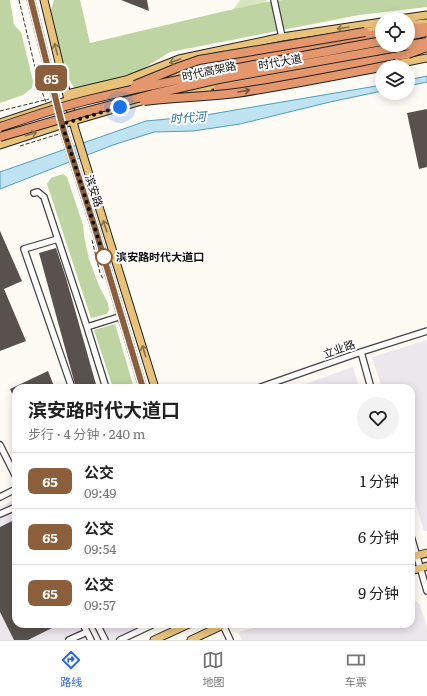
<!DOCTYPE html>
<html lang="zh">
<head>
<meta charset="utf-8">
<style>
  :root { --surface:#fff; --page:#f2f2f2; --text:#222; --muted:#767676; --line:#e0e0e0; --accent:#2563eb }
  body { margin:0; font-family:Literata,"Noto Sans SC",serif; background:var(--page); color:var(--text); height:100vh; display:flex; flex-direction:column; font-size:15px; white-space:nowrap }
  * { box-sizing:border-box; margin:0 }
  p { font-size:13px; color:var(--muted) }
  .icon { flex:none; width:22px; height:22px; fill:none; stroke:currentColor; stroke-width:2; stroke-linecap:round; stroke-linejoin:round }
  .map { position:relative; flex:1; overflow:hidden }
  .drawer { position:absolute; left:12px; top:384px; width:403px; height:244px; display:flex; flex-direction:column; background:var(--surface); border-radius:12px; box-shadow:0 2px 10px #0003 }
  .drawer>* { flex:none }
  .badge { padding:0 8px; border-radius:6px; font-size:14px; line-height:26px }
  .controls { position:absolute; left:375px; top:12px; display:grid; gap:8px }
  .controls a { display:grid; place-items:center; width:40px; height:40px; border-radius:50%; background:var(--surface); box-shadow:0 2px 10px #0003; font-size:20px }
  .you { position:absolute; width:20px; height:20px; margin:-10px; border:3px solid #fff; border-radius:50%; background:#1a73e8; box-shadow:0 0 0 6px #1a73e833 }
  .map>.badge { position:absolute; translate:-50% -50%; box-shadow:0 0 0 2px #fff }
  .round { display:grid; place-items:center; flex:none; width:42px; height:42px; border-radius:21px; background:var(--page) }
  .headline { display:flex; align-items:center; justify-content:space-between; height:68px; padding:0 16px }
  h1 { font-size:19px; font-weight:700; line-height:30px }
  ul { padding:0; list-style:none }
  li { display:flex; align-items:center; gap:12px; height:56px; padding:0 16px; border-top:1px solid var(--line) }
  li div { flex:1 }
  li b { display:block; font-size:15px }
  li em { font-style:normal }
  li .badge { min-width:44px; font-weight:700; text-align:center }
  .dock { display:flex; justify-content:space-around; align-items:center; height:56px; border-top:1px solid var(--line); background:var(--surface); font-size:11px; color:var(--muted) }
  .dock a { display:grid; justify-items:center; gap:2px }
  .dock .on { color:var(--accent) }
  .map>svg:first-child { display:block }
</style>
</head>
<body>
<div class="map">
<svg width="427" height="640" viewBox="0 0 427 640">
  <rect width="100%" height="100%" fill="#fefbf5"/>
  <path fill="#ece6ed" d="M 427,340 L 427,531 L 424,531 L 411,487 L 411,388 L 382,388 L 372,357 Z
    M 353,367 L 359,388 L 294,388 Z
    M 16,499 L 16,624 L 85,624 L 92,640 L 0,640 L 0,507 Z
    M 411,597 L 420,605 L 427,628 L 427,640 L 242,640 L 238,632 L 268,624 L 411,624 Z
    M 91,624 L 154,624 L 124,640 L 98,640 Z"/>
  <path fill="#d8e5c1" d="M 240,0 L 266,0 L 266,2 L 233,10 Z"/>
  <path fill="#bed4a2" d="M 0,0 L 10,0 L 14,25 L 21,32 L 33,81 L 32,88 L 23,95 L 0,103 Z
    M 54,0 L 80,0 L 90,43 L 225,11 L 266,2 L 283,0 L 427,0 L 427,7 L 359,15 L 170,52 L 141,70 L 76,91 L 67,76 L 50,13 Z
    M 63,174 L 67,177 L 83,225 L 84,236 L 89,259 L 99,286 L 108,303 L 109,310 L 107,314 L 91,318 L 47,184 L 51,178 Z
    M 115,324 L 134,388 L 113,388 L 94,330 Z"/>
  <path fill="#bfe3f0" stroke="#4e9dbe" d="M 427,76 L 427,82 L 408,86 L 408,80 Z
    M 382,85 L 382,91 L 330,102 L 240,124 L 193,131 L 154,132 L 113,145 L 0,189 L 0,172 L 146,121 L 200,116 Z"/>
  <path fill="#58514e" d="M 121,0 L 147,0 L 149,11 Z
    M 427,109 L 427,167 L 419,169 L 407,113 Z
    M 0,231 L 22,281 L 4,289 L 26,341 L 0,351 Z
    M 56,248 L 66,278 L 97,388 L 76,388 L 39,253 Z
    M 48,371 L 54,386 L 49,388 L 16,388 L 16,403 L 10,389 Z
    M 16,519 L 16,624 L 60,624 L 28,640 L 14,640 L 0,612 L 0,527 Z"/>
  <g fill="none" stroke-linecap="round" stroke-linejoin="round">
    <g stroke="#434343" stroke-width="8">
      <path id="minor" d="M 274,0 L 282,37
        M 34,193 L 38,192 L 44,197 L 87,327 L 106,388
        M 58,239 L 24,249 L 72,388
        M 87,327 L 122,316
        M 361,352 L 371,388
        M 258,388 L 361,352 L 427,331
        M 0,445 L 16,477
        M 0,497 L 16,489
        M 0,514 L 16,507
        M 411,536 L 427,591
        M 83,624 L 91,640
        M 97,624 L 105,640
        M 223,625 L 230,640
        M 69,640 L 87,632
        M 120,640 L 154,624"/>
    </g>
    <g stroke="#212121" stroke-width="9">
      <path id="major" d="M 31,0 L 64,132 L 95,228 L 143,388
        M 44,0 L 75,129 L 155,388
        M 399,19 L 427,15
        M 413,24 L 427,23
        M 365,32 L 382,29
        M 396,64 L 427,58
        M 150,81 L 226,66
        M 202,87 L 373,56
        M 190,89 L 208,90
        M 67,94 L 126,80 L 179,59 L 282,37 L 382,22
        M 0,123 L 69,100 L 140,83
        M 0,145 L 73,121 L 145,100
        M 411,557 L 427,553
        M 411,571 L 427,566
        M 154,640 L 189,624
        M 191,640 L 225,624"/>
    </g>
    <g stroke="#212121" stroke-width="10">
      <path id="highway" d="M 408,28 L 427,27
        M 408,36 L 427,32
        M 219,64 L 382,33
        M 218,89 L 408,54"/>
    </g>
    <path stroke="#323232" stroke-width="1" stroke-dasharray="4 2" stroke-linecap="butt" d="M 19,0 L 39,84 L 46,102
      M 0,111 L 49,99
      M 20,146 L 59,134
      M 92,240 L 100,273 L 103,279"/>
    <use href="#minor" stroke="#fff" stroke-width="5.5"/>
    <use href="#major" stroke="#e9c27a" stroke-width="7"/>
    <use href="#highway" stroke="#e4976d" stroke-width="8"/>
    <g stroke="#212121" stroke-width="10" stroke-linecap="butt">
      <path id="highway-bridge" d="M 408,54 L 427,47
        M 135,85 L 179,67 L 199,60 L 365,32
        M 144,101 C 175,97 205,97 236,93 C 289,85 343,74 396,64
        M 0,127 C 28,118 56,108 84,101 C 182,77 283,60 382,41
        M 0,137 L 81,113 L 153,94 L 219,79 L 427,42"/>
    </g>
    <use href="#highway-bridge" stroke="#e4976d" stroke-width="8"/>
  </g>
  <defs><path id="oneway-shaft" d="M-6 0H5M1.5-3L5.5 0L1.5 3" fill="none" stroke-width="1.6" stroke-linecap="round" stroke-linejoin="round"/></defs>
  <g stroke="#87724a">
    <use href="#oneway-shaft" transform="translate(343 28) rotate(171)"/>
    <use href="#oneway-shaft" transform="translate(56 49) rotate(-104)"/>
    <use href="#oneway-shaft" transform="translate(175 61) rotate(161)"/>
    <use href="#oneway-shaft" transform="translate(31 134) rotate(-18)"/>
    <use href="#oneway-shaft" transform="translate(105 226) rotate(-108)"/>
    <use href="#oneway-shaft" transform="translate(144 351) rotate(-107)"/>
  </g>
  <use stroke="#7a543e" href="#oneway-shaft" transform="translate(244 91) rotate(-10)"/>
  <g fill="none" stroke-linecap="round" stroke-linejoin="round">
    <g stroke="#fff" stroke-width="9">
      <path id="line" d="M 31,0 L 64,132 L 95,228 L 143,388"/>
    </g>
    <use href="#line" stroke="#8b5e3c" stroke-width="6"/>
    <path stroke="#101010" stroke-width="4" stroke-dasharray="0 7.2" d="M 104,257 L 62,124 L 120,107"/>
  </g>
  <circle fill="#fff" stroke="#8b5e3c" stroke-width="2" cx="104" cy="257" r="8"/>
  <g text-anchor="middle" stroke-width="4" stroke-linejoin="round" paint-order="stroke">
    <g font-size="11" fill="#101010" stroke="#fff">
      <text transform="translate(280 62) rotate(-10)" y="4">时代大道</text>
      <text transform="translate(209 71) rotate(-12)" y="4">时代高架路</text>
      <text transform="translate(94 191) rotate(72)" y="4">滨安路</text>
      <text transform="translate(339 349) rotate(-19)" y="4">立业路</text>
    </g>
    <g font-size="11" font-weight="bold" fill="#101010" stroke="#fff" text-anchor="start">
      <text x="116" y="261">滨安路时代大道口</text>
    </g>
    <g font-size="12" font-style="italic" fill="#277095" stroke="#fff">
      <text transform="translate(188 118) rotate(-4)" y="4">时代河</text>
    </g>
  </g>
</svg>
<div class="controls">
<a><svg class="icon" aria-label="locate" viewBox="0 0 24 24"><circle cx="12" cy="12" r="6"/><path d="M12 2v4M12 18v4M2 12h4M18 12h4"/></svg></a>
<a><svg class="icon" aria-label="layers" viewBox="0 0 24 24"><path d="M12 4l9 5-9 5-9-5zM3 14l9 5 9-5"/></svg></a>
</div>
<div class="you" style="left:120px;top:107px"></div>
<b class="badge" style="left:51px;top:78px;background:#8b5e3c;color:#fff">65</b>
<section class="drawer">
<div class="headline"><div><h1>滨安路时代大道口</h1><p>步行 · 4 分钟 · 240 m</p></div><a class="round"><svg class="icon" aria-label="heart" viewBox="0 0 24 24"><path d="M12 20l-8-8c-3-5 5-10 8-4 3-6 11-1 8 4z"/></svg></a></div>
<ul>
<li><span class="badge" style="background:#8b5e3c;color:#fff">65</span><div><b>公交</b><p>09:49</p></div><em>1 分钟</em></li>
<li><span class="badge" style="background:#8b5e3c;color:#fff">65</span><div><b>公交</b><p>09:54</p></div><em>6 分钟</em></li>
<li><span class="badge" style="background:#8b5e3c;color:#fff">65</span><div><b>公交</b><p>09:57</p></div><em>9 分钟</em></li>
</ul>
</section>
</div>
<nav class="dock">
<a class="on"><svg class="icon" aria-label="directions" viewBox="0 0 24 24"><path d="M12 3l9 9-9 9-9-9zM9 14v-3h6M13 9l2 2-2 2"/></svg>路线</a>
<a><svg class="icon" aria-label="map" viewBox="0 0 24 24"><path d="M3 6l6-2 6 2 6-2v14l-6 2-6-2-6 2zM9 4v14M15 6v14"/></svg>地图</a>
<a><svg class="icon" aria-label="tickets" viewBox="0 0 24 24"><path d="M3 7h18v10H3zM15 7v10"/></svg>车票</a>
</nav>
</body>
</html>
